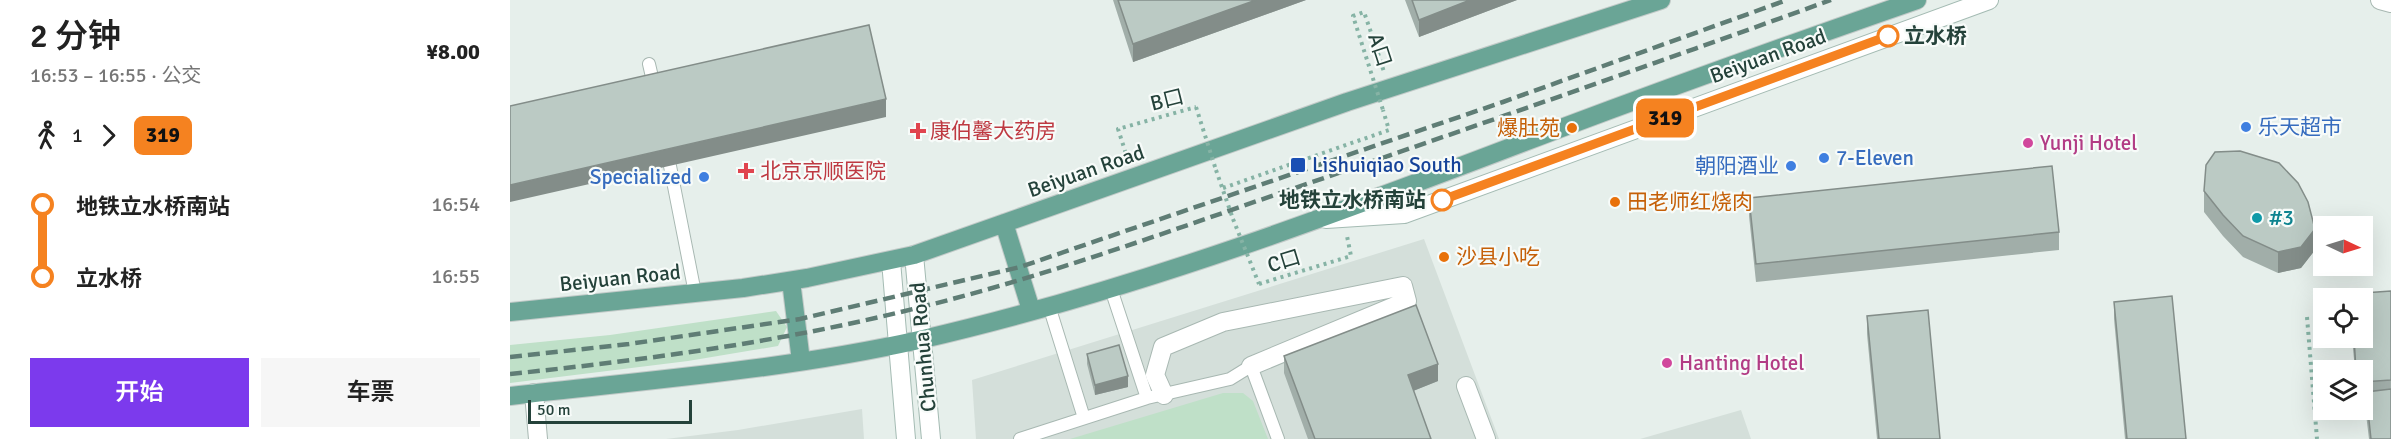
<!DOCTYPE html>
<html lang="zh">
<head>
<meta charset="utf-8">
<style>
  :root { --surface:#fff; --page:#f6f6f6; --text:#222; --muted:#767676; --accent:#7c3aed }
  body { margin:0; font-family:Signika,"Noto Sans SC",sans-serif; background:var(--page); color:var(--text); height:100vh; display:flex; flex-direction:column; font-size:22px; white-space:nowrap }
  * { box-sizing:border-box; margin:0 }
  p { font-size:20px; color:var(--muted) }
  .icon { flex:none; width:33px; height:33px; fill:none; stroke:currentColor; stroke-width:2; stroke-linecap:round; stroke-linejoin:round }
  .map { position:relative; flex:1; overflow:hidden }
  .side { display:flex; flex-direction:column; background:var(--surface); width:510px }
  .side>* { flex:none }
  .badge { padding:0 12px; border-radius:9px; font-size:21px; line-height:39px }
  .needle { width:39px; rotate:94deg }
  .controls { position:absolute; left:1803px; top:216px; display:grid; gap:12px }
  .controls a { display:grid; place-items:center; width:60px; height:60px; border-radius:0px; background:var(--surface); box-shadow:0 6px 24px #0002; font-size:30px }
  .scale { position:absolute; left:18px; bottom:15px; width:164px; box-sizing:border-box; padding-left:6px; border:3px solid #24423a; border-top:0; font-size:16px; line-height:21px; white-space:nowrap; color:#24423a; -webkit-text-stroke:4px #f7fbf9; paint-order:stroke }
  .map>.badge { position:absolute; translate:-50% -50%; box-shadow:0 0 0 3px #fff }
  .legs { display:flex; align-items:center; gap:9px; height:66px; padding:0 30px; font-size:20px }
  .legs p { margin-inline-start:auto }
  .summary { display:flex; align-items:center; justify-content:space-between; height:102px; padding:0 30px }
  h1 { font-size:33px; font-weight:600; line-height:45px }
  .cta { display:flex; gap:12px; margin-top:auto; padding:12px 30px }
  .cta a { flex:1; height:69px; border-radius:0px; background:var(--accent); color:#fff; font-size:24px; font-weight:600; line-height:69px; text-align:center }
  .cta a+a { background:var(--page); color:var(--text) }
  ul { padding:0 30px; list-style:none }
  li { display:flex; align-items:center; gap:21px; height:72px; font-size:22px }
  li i { display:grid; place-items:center; width:9px; height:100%; margin:0 8px; background:currentColor }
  li i::after { content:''; width:15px; height:15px; margin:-8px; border:4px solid; border-radius:50%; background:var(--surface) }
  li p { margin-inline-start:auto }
  li:first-child i { background:linear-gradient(#0000 50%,currentColor 0) }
  li:last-child i { background:linear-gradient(currentColor 50%,#0000 0) }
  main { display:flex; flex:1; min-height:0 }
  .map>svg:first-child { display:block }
</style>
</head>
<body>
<main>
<section class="side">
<div class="summary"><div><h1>2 分钟</h1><p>16:53 – 16:55 · 公交</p></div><b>¥8.00</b></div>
<div class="legs"><svg class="icon" aria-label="walk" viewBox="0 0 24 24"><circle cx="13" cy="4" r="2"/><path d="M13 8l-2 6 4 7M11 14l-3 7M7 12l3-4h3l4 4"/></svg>1<svg class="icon" aria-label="forward" viewBox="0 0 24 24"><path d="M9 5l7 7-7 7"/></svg><b class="badge" style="background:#f58220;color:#111">319</b></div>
<ul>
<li><i style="color:#f58220"></i><b>地铁立水桥南站</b><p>16:54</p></li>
<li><i style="color:#f58220"></i><b>立水桥</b><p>16:55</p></li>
</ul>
<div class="cta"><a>开始</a><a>车票</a></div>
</section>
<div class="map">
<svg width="1881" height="439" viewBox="0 0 1881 439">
  <rect width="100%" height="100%" fill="#e6efeb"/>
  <path fill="#d4dfda" d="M 914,239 L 989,439 L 466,439 L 462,380 Z
    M 352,409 L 354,439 L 156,439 L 228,430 Z
    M 1231,410 L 1241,439 L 1130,439 Z"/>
  <path fill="#bfe0c8" d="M 266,311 L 277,327 L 268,346 L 178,361 L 0,383 L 0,345 L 100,335 Z
    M 713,393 L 733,393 L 743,401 L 758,439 L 560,439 Z"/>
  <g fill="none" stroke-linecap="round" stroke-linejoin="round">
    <g stroke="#a8b8b2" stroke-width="14">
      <path id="lane" d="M 139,64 L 145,90
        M 160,166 L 185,293
        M 601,289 L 637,398
        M 539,306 L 574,418
        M 510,439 L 637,398 L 720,379 L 741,366 L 768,439"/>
    </g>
    <g stroke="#a8b8b2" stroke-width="20">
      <path id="street" d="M 1870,0 L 1881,3
        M 956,386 L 976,439
        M 24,393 L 28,439
        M 654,395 L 645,375 L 653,347 L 713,322 L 893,286 L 897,301 L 741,366"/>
    </g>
    <g stroke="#a4bbb3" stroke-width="20">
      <path id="secondary" d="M 816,219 L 894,214 L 1479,0
        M 404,255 L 421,439
        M 381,261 L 396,439"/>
    </g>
    <g stroke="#c2cac8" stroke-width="20">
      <path id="primary" d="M 494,223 L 521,310
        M 281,281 L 291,361
        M 0,312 L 233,288 L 297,278 L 404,255 L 837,102 L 1151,0
        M 0,396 C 136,380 275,370 409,340 C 627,290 837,210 1046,130 C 1166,85 1286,42 1407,0"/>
    </g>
    <path stroke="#86b3a5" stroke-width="4" stroke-dasharray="3 4.5" stroke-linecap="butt" d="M 868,53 L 874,72
      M 618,160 L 608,129 L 686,107
      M 706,170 L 723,219
      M 713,188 L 879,130 L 873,110
      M 749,284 L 841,256 L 837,236
      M 1797,317 L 1807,439"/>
    <use href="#lane" stroke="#fff" stroke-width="12"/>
    <use href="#street" stroke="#fff" stroke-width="18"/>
    <use href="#secondary" stroke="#fff" stroke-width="18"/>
    <use href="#primary" stroke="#6aa596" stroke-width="18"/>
    <path stroke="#5f7d75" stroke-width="4.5" stroke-dasharray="12 6" stroke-linecap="butt" d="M 0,357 L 119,344 L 290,319 L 510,267 L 993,102 L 1277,0
      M 0,374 C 135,360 271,342 403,309 C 531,278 654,233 779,190 C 960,128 1141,65 1321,0"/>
    <path stroke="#86b3a5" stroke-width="4" stroke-dasharray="3 4.5" stroke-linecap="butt" d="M 868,53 L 854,12 L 843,16 L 873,110
      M 686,107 L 706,170
      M 723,219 L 749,284"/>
  </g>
  <path fill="#a1aea9" d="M 603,0 L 796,0 L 623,62 Z
    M 895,0 L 1007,0 L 909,37 Z
    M 1694,191 L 1805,250 L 1791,268 L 1768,273 L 1733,257 L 1713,236 L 1694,212 Z
    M 1239,198 L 1549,232 L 1549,250 L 1246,282 L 1239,216 Z
    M 1881,291 L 1881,439 L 1859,439 L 1856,414 L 1856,397 L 1852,397 L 1852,370 L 1845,370 L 1842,338 L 1852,338 Z
    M 1604,302 L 1676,439 L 1615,439 L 1604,319 Z
    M 1357,316 L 1430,439 L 1367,439 L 1357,334 Z
    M 577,354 L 618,387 L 585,395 L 577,364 Z
    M 774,356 L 928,381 L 903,391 L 921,439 L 798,439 L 774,373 Z"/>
  <path fill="#838d89" d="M 746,0 L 796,0 L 623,62 L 623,44 Z
    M 960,0 L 1007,0 L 909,37 L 909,20 Z
    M 376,99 L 376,117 L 0,202 L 0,185 Z
    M 1805,229 L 1805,250 L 1791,268 L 1768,273 L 1768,252 Z
    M 928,364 L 928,381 L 898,393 L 898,375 Z
    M 618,376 L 618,387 L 585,395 L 585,385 Z"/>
  <path fill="#bbcac4" stroke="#838d89" stroke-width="1.5" d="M 608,0 L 746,0 L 623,44 Z
    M 902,0 L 960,0 L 909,20 Z
    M 359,25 L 376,99 L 0,185 L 0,106 Z
    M 1730,151 L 1769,163 L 1788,183 L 1798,202 L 1805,229 L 1791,247 L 1768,252 L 1733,236 L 1713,215 L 1694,191 L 1696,165 L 1705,152 Z
    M 1542,166 L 1549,232 L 1246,264 L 1239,198 Z
    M 1881,291 L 1881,380 L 1852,382 L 1852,370 L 1846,370 L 1844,338 L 1852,338 L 1852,298 L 1841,298 L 1840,294 Z
    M 1662,296 L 1676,439 L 1617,439 L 1604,302 Z
    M 906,305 L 928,364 L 898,375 L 921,439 L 805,439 L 774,356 Z
    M 1418,310 L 1430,439 L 1369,439 L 1357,316 Z
    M 609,345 L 618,376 L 585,385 L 577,354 Z
    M 1881,389 L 1881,439 L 1861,439 L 1856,392 Z"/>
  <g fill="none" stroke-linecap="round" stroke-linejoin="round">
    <g stroke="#fff" stroke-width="14">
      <path id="line-1" d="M 932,200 L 1378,36"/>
    </g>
    <use href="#line-1" stroke="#f58220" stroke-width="9"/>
  </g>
  <g fill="#fff" stroke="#f58220" stroke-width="3">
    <circle cx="1378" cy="36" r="10"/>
    <circle cx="932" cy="200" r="10"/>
  </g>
  <g fill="#3f7fe0" stroke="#f7fbf9" stroke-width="2">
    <circle cx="1736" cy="127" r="6"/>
    <circle cx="1314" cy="158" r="6"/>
    <circle cx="1281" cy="166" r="6"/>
    <circle cx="194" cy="177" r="6"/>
  </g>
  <g fill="#e8710a" stroke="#f7fbf9" stroke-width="2">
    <circle cx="1062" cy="128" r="6"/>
    <circle cx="1105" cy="202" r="6"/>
    <circle cx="934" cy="257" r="6"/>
  </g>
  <g fill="#e0444e" stroke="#f7fbf9" stroke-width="2">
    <path d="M405 122h6v6h6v6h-6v6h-6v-6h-6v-6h6z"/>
    <path d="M233 162h6v6h6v6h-6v6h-6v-6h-6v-6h6z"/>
  </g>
  <g fill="#d1479c" stroke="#f7fbf9" stroke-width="2">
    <circle cx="1518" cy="143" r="6"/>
    <circle cx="1157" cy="363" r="6"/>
  </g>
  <rect fill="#1a4fb4" stroke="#f7fbf9" stroke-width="2" x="780" y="157" width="16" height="16" rx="3"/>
  <circle fill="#0f9aa8" stroke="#f7fbf9" stroke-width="2" cx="1747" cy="218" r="6"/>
  <g text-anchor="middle" stroke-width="4.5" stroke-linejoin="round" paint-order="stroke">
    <g font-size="21" font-weight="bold" fill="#24423a" stroke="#f7fbf9" text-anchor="start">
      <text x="1394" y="43">立水桥</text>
      <text x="916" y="207" text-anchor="end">地铁立水桥南站</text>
    </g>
    <g font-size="21" fill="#24423a" stroke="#f7fbf9">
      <text transform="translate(870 50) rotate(72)" y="7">A口</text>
      <text transform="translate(1258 56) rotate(-20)" y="7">Beiyuan Road</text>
      <text transform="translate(657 100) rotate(-14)" y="7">B口</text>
      <text transform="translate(576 171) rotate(-19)" y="7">Beiyuan Road</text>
      <text transform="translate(774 261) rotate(-17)" y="7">C口</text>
      <text transform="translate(110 278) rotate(-6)" y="7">Beiyuan Road</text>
      <text transform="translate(413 347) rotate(-95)" y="7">Chunhua Road</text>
    </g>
    <g font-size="21" fill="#366cbe" stroke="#f7fbf9" text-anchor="start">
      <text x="1748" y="134">乐天超市</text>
      <text x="1326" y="165">7-Eleven</text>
      <text x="1269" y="173" text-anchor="end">朝阳酒业</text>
      <text x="182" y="184" text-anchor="end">Specialized</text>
    </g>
    <g font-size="21" fill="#c56008" stroke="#f7fbf9" text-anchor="start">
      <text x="1050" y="135" text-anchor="end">爆肚苑</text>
      <text x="1117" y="209">田老师红烧肉</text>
      <text x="946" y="264">沙县小吃</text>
    </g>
    <g font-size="21" fill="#be3a42" stroke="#f7fbf9" text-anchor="start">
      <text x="420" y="138">康伯馨大药房</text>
      <text x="250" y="178">北京京顺医院</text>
    </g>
    <g font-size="21" fill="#b23c85" stroke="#f7fbf9" text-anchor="start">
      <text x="1530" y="150">Yunji Hotel</text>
      <text x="1169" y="370">Hanting Hotel</text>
    </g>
    <g font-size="21" fill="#164399" stroke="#f7fbf9" text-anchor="start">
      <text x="802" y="172">Lishuiqiao South</text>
    </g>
    <g font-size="21" fill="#0d838f" stroke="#f7fbf9" text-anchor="start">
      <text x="1759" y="225">#3</text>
    </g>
  </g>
</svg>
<div class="controls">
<a><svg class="needle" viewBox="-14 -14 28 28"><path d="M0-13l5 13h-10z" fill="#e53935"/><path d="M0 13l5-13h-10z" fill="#767676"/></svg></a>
<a><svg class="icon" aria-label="locate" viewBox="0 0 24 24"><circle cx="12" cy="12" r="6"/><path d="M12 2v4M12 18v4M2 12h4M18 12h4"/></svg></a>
<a><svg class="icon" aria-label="layers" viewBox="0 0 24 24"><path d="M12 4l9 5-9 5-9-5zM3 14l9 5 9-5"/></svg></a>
</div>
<div class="scale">50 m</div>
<b class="badge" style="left:1155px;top:118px;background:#f58220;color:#111">319</b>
</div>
</main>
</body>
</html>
